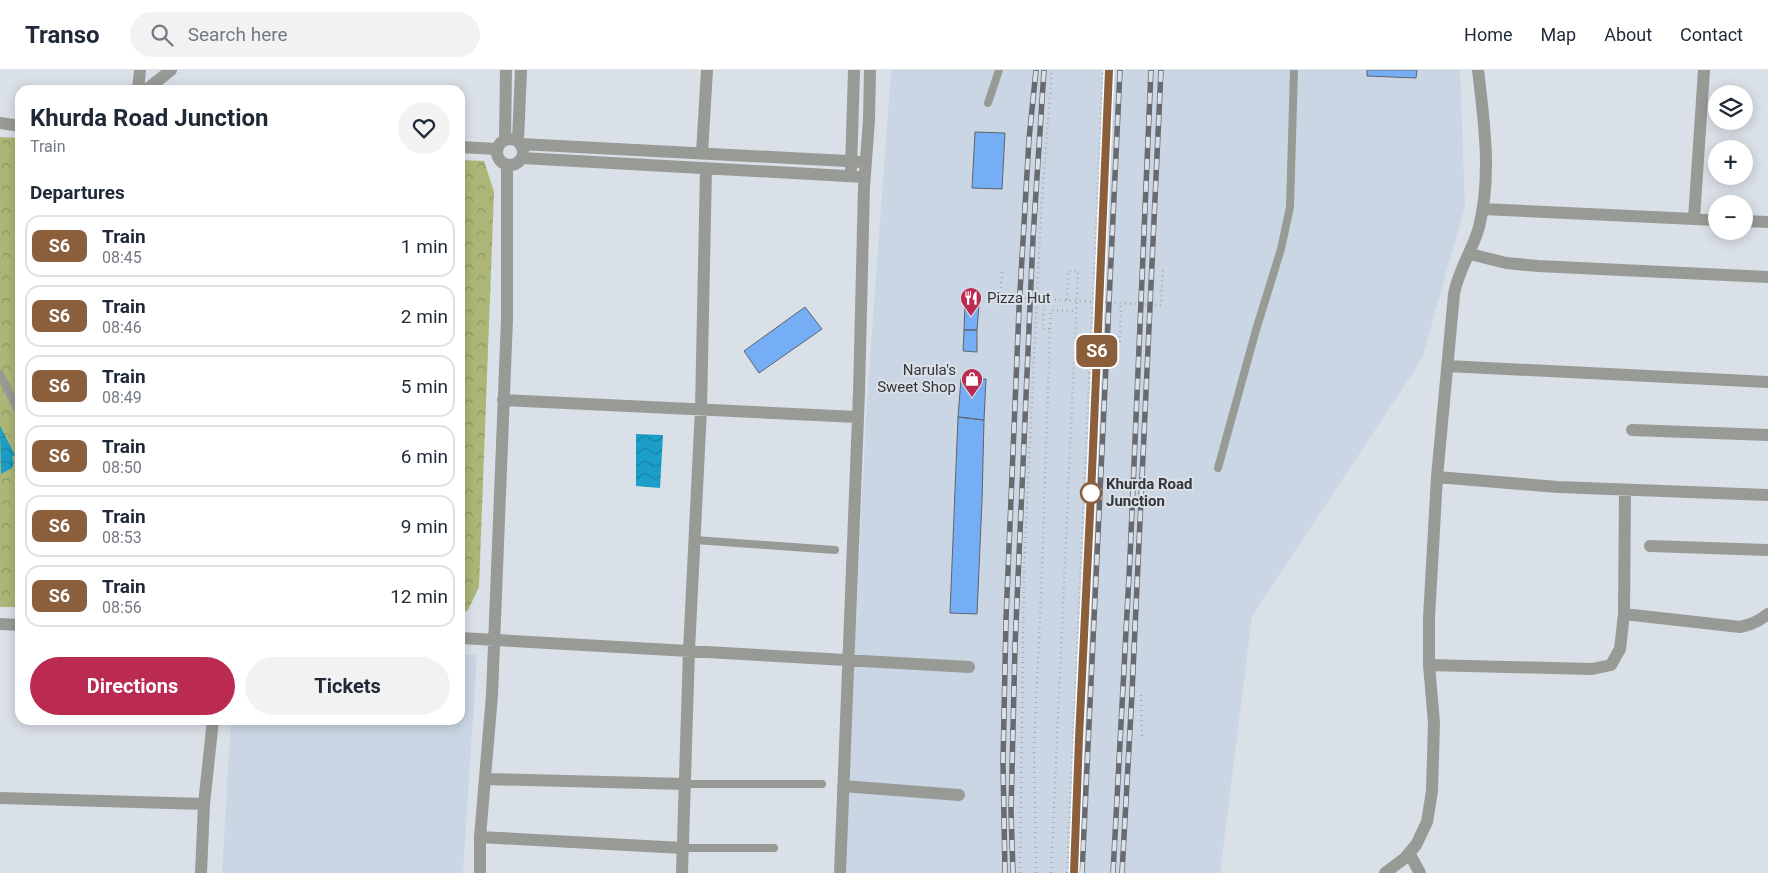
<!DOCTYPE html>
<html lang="en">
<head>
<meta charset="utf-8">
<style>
  :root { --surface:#fff; --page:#f2f2f3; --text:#1f2937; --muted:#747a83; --line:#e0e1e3; --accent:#ba2a51 }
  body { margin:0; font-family:Roboto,sans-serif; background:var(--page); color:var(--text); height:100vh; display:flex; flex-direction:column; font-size:19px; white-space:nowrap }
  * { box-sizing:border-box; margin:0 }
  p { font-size:16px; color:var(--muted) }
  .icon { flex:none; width:28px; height:28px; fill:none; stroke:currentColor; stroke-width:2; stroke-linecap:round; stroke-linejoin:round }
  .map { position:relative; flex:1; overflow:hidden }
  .details { position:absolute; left:15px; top:15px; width:450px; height:640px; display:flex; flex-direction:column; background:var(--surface); border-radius:15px; box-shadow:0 2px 12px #0003 }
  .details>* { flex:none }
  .badge { padding:0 10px; border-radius:8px; font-size:18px; line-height:32px }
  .fabs { position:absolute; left:1708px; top:15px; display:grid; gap:10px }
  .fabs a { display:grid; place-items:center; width:45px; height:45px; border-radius:50%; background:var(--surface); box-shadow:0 2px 12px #0003; font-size:25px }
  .map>.badge { position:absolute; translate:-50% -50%; box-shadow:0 0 0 2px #fff }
  h2 { padding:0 15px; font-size:19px; line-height:45px }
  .round { display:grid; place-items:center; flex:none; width:52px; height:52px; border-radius:26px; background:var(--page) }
  .overview { display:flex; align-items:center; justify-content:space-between; height:85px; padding:0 15px }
  h1 { font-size:24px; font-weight:700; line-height:38px }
  .button { display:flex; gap:10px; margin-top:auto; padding:10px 15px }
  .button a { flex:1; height:58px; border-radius:30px; background:var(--accent); color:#fff; font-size:20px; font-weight:700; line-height:58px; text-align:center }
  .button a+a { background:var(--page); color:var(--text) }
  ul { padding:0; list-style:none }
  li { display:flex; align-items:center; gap:15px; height:62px; margin:0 10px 8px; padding:0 5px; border:2px solid var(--line); border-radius:15px }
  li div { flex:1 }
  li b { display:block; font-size:19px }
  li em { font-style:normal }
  li .badge { min-width:55px; font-weight:700; text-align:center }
  header { display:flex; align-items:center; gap:30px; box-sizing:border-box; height:70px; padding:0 25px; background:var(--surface); border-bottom:1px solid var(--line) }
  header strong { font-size:24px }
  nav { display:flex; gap:28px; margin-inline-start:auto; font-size:18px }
  .search { width:350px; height:45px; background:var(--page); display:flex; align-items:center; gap:12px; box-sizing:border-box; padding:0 18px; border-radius:28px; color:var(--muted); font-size:19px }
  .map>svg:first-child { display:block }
</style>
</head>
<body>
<header>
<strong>Transo</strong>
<div class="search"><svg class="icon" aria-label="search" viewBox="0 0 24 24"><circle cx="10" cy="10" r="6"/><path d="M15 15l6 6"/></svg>Search here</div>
<nav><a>Home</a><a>Map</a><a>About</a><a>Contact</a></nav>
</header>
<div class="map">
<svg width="1768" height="803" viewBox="0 0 1768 803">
  <defs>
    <pattern id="park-crowns" width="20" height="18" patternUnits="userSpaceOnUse" patternTransform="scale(1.25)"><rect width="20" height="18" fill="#acb777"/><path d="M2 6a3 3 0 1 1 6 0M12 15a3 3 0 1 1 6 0" fill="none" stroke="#8d9663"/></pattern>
    <pattern id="water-waves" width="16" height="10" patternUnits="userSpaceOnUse" patternTransform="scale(1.25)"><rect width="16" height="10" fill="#1b9ec7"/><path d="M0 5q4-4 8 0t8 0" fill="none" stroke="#1982a3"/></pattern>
  </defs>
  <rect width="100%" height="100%" fill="#dae0e7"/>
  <path fill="#cbd6e4" d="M 891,0 L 1460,0 L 1465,136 L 1422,289 L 1252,546 L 1220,803 L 844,803 L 866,345 Z
    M 460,584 L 477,585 L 463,803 L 222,803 L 231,650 L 460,650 Z"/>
  <path fill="url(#park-crowns)" d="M 0,67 L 20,68 L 20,537 L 0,537 Z
    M 460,90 L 484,91 L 494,122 L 479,517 L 468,540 L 460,546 Z"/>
  <path fill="url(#water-waves)" d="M 0,356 L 15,385 L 12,387 L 14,393 L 12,398 L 1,404 Z
    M 636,364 L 663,365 L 660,418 L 636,416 Z"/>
  <path fill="#75aef5" stroke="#5f646b" d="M 1367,0 L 1417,0 L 1416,8 L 1367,6 Z
    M 975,62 L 1005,63 L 1002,119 L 972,118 Z
    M 965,234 L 979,235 L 977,260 L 964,260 Z
    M 805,237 L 822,259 L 759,303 L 744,281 Z
    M 964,260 L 977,260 L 977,282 L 963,281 Z
    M 961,309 L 986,309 L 984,350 L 958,347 Z
    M 958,347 L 984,350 L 982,431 L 977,544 L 950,543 Z"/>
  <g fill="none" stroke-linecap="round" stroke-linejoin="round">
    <path stroke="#a7acb1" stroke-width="2.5" stroke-dasharray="1 4" stroke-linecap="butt" d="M 1002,202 L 1000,227 L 1161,235 L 1163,200
      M 1050,259 L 1051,240 L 1076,241
      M 1120,272 L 1121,233
      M 1141,625 L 1142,670
      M 1020,803 L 1024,498 L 1041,142 L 1052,0
      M 1036,803 L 1034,678 L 1041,528 L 1050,259 L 1043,259 L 1044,230
      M 1051,803 L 1078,201 L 1068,201 L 1067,230
      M 1067,803 L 1103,0"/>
    <path stroke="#989a96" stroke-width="8" d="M 988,33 L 999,0
      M 0,304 L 20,344
      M 1218,398 L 1256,260 L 1281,179 L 1290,137 L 1294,0
      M 695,470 L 835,480
      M 685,714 L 822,714
      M 682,778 L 774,778"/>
    <path stroke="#989a96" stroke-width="12" d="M 138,20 L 140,0
      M 146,20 L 171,0
      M 0,53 L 20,56
      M497 82a13 13 0 1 1 26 0a13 13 0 1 1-26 0Z
      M 505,69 L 506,0
      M 518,71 L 521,0
      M 521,74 L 866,92
      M 460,77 L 497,79
      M 702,83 L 707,0
      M 522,88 L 864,107
      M 851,99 L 854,0
      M 1483,139 L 1716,150
      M 1694,149 L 1704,0
      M 1744,151 L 1768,152
      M 1470,184 L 1506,193 L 1538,196 L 1768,207
      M 1447,296 L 1768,312
      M 503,330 L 857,347
      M 1632,360 L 1768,365
      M 1437,407 L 1558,417 L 1768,425
      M 1650,476 L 1768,480
      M 1624,544 L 1740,557 C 1751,555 1759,551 1768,544
      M 0,554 L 20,555
      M 460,568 L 969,597
      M 1429,595 L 1592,599 L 1611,595 L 1620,579 L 1624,544 L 1625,420
      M 485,709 L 685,714
      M 843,716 L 959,725
      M 0,728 L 204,734
      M 480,767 L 682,778
      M 1409,783 L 1420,803
      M 201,803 L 204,734 L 213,650
      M 480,803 L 480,767 L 492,625 L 507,249 L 507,96
      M 682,803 L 689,580 L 701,339 L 706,98
      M 840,803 L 859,322 L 864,117 L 869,50 L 870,0
      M 1385,803 L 1405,788 L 1416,775 L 1427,752 L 1432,721 L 1434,653 L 1429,595 L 1429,548 L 1437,407 L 1454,224 C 1458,200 1473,180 1479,157 C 1492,106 1484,51 1478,0"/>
    <g stroke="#676a6e" stroke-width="5.5">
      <path id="rail" d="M 1005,803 L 1003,693 L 1006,549 L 1019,239 L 1029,69 L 1036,0
        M 1013,803 L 1011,741 L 1015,576 L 1033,168 L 1044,0
        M 1074,803 L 1079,668 L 1093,385 L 1109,0
        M 1082,803 L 1120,0
        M 1113,803 L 1130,487 L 1151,0
        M 1122,803 L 1132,623 L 1161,0"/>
    </g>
    <use href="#rail" stroke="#dae0e7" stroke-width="4" stroke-dasharray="11" stroke-linecap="butt"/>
  </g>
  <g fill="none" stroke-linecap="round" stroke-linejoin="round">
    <g stroke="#fff" stroke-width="11">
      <path id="line" d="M 1074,803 L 1079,668 L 1092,402 L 1109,0"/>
    </g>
    <use href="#line" stroke="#8b5e3c" stroke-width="8"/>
  </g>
  <defs>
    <g id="restaurant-pin" transform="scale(1.125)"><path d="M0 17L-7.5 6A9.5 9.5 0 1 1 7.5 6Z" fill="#ba2a51" stroke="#dae0e7"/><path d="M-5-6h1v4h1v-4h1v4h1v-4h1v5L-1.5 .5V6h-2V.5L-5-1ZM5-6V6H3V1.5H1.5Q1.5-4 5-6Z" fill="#fff"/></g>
    <g id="shop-pin" transform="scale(1.125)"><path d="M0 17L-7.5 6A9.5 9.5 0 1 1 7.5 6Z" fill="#ba2a51" stroke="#dae0e7"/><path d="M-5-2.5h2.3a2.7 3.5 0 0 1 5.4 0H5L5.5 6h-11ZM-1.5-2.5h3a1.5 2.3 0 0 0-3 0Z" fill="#fff"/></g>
  </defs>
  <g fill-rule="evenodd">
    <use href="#restaurant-pin" x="971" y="228"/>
    <use href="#shop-pin" x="972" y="309"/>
  </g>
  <circle fill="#fff" stroke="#8b5e3c" stroke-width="2.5" cx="1091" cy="423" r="10"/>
  <g text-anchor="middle" stroke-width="4" stroke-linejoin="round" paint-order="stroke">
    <g font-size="15" fill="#343639" stroke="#dae0e7" text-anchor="start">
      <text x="987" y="233">Pizza Hut</text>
      <text x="956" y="305" text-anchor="end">Narula's<tspan x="956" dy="17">Sweet Shop</tspan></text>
    </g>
    <g font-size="15" font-weight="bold" fill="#343639" stroke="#dae0e7" text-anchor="start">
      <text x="1106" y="419">Khurda Road<tspan x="1106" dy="17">Junction</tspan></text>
    </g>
  </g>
</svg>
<div class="fabs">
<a><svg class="icon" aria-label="layers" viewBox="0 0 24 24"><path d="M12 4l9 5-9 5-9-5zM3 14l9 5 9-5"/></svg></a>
<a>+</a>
<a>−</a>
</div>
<b class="badge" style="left:1097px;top:281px;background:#8b5e3c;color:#fff">S6</b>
<section class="details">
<div class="overview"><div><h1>Khurda Road Junction</h1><p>Train</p></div><a class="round"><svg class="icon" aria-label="heart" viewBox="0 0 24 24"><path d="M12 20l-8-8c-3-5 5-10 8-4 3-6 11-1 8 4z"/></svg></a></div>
<h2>Departures</h2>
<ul>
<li><span class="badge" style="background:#8b5e3c;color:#fff">S6</span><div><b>Train</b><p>08:45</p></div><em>1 min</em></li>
<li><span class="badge" style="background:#8b5e3c;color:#fff">S6</span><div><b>Train</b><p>08:46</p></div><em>2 min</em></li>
<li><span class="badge" style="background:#8b5e3c;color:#fff">S6</span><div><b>Train</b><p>08:49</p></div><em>5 min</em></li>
<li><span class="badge" style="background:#8b5e3c;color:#fff">S6</span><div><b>Train</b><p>08:50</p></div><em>6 min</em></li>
<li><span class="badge" style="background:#8b5e3c;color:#fff">S6</span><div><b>Train</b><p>08:53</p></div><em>9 min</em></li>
<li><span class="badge" style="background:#8b5e3c;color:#fff">S6</span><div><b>Train</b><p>08:56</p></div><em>12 min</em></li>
</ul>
<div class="button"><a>Directions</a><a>Tickets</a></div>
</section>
</div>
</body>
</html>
